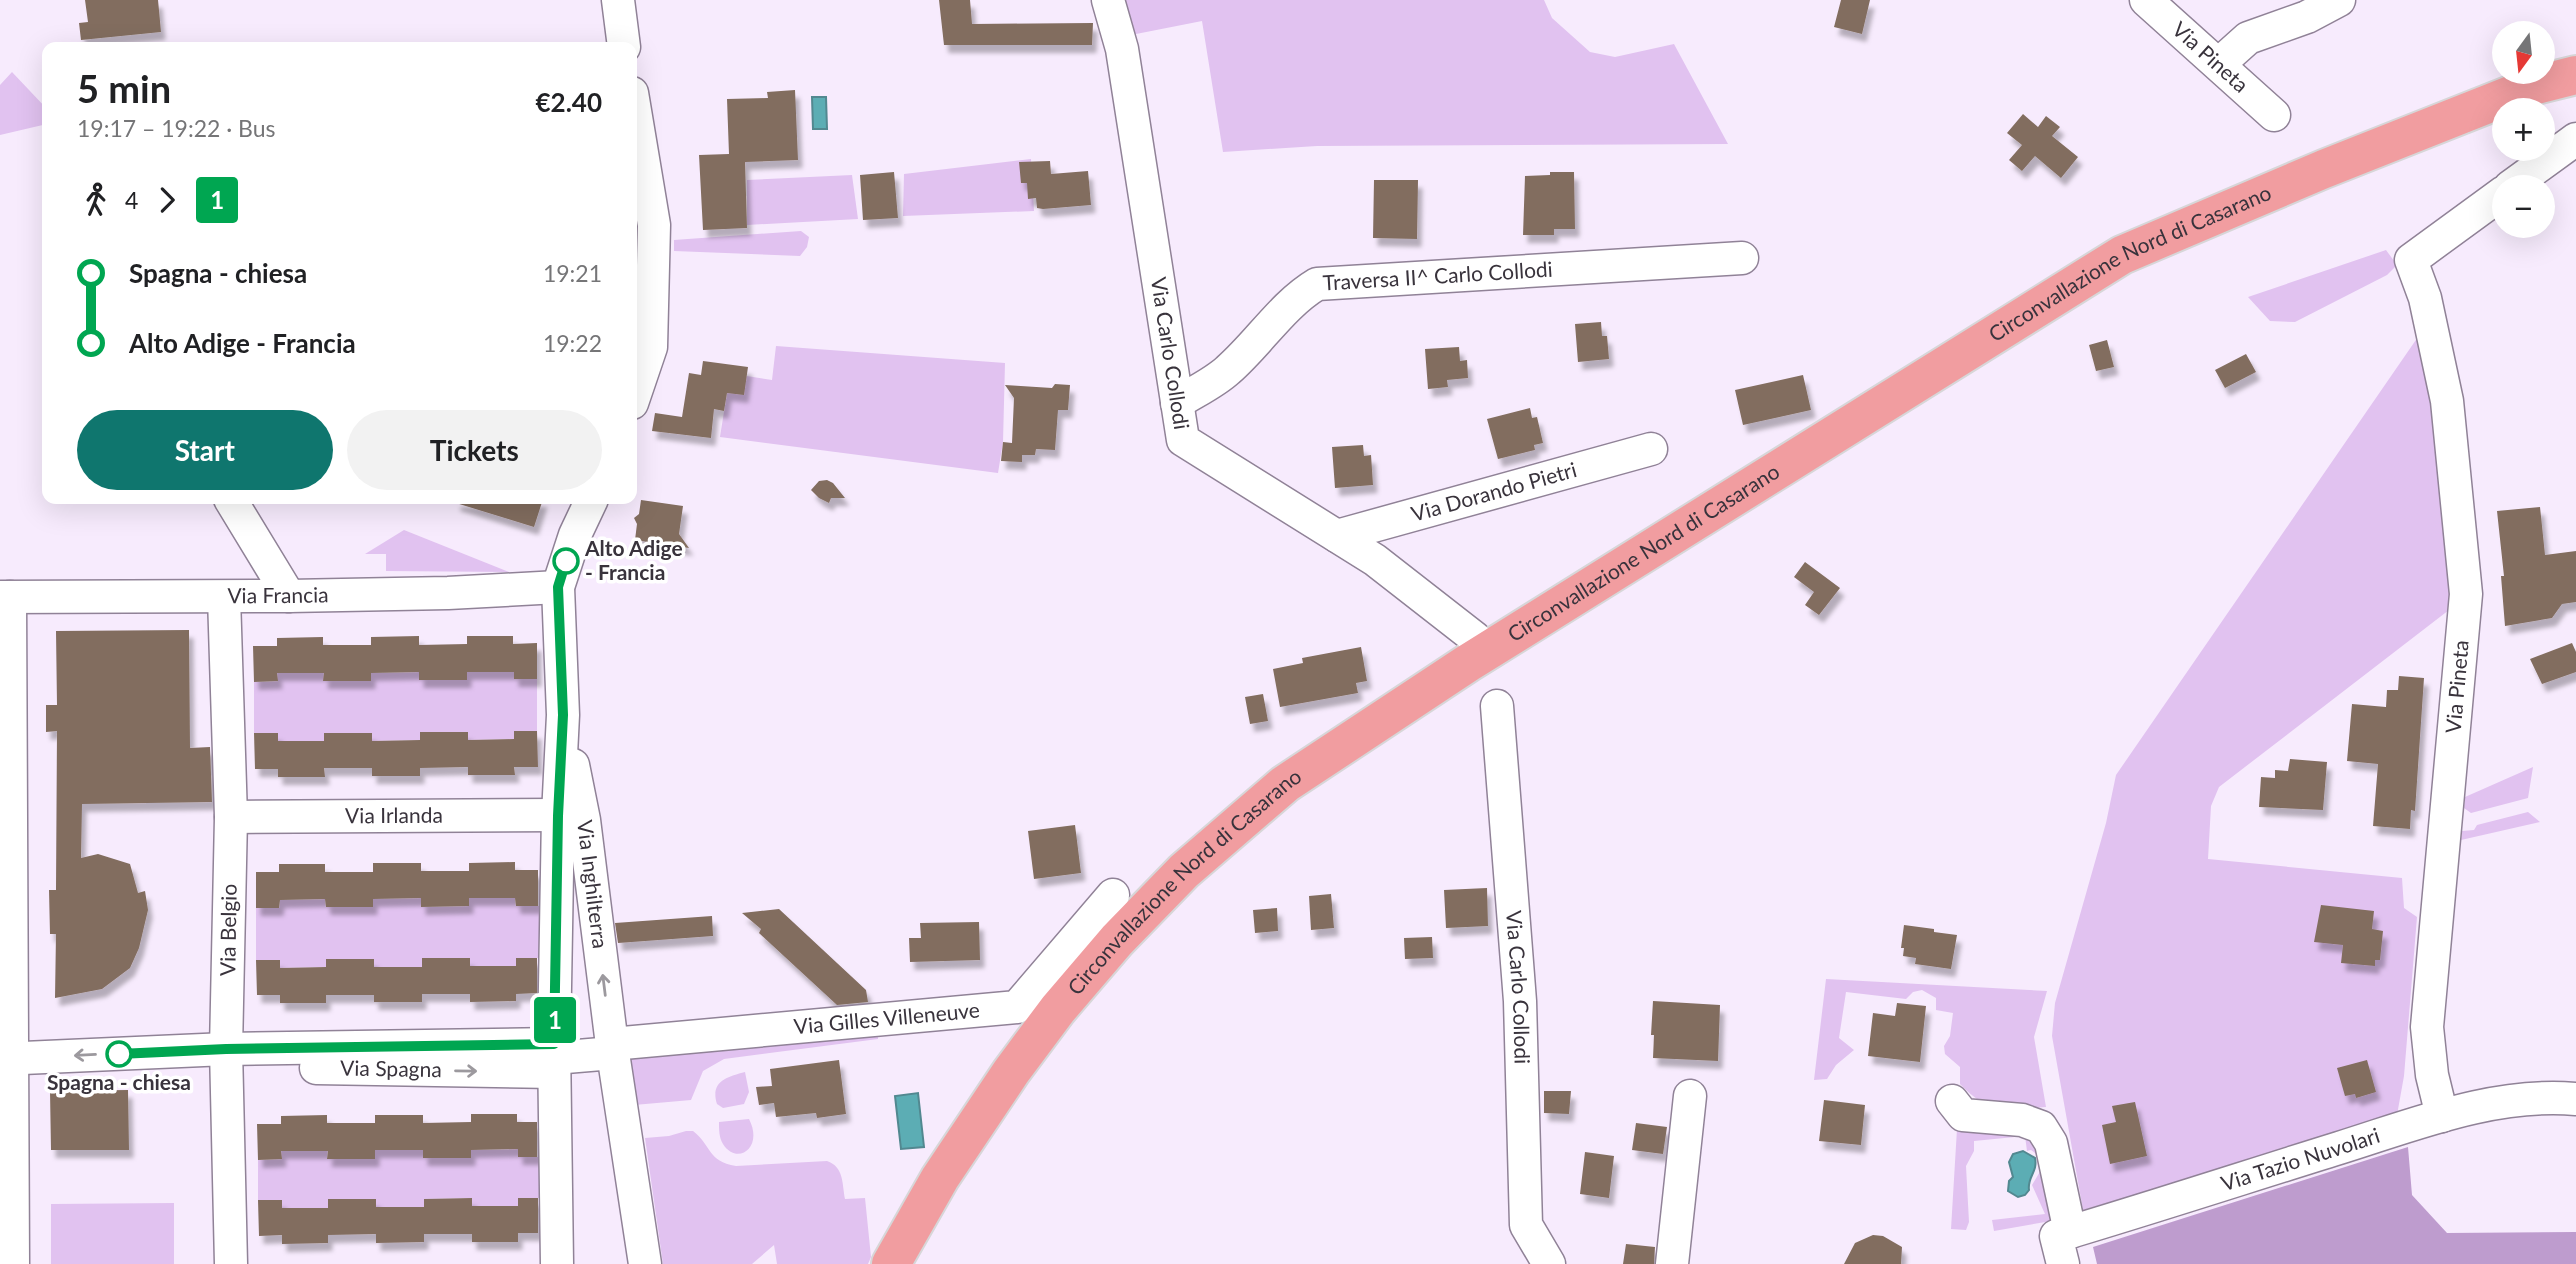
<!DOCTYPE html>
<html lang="en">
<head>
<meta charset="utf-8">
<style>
  :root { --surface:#fff; --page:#f2f2f2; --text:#202124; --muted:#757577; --accent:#0f766e }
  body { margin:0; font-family:Lato,sans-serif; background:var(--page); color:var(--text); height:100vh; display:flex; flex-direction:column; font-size:26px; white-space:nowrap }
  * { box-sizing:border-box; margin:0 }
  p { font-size:23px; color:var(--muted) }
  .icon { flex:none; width:38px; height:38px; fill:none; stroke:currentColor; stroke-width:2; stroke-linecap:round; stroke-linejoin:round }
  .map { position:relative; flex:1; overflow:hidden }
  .panel { position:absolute; left:42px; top:42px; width:595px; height:462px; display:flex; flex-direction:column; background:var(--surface); border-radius:14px; box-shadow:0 7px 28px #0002 }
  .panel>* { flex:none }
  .badge { padding:0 14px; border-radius:5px; font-size:24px; line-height:46px }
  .needle { width:46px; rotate:195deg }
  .controls { position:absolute; left:2492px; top:21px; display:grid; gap:14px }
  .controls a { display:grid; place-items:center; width:63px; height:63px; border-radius:50%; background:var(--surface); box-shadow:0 7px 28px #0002; font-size:35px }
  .map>.badge { position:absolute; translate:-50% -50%; box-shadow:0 0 0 4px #fff }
  .legs { display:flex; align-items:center; gap:10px; height:77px; padding:0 35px; font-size:23px }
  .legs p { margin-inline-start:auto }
  .head { display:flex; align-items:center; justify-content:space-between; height:119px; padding:0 35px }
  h1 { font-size:38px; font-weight:700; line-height:52px }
  .action { display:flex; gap:14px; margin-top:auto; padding:14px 35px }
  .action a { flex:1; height:80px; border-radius:42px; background:var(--accent); color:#fff; font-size:28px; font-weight:700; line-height:80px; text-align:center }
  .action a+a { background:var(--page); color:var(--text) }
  ul { padding:0 35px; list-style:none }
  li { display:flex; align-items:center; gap:24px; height:70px; font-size:26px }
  li i { display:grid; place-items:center; width:10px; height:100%; margin:0 9px; background:currentColor }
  li i::after { content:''; width:18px; height:18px; margin:-9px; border:5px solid; border-radius:50%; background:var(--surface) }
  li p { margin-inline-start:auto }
  li:first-child i { background:linear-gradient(#0000 50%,currentColor 0) }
  li:last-child i { background:linear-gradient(currentColor 50%,#0000 0) }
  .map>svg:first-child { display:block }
</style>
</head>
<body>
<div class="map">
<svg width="2576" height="1264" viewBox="0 0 2576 1264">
  <defs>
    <filter id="shadow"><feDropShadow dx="4.5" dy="8" stdDeviation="2" flood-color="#0004"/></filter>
  </defs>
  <rect width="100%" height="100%" fill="#f7ebfd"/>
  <path fill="#e1c2f0" d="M 1122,0 L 1544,0 L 1552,18 L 1590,52 L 1615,57 L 1674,44 L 1728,144 L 1317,146 L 1223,152 L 1202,21 L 1131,35 Z
    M 12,72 L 47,109 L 47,124 L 0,135 L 0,85 Z
    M 1031,159 L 1034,211 L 903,216 L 904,174 Z
    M 852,175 L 858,219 L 747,225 L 747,180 Z
    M 801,231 L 809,237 L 807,247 L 800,256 L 674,251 L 674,240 Z
    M 2386,250 L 2397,265 L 2387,275 L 2295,322 L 2270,321 L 2248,297 Z
    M 2420,334 L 2435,385 L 2451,530 L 2449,610 L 2219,787 L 2211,806 L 2208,859 L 2402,878 L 2404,908 L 2417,917 L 2404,1076 L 2397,1115 L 2337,1136 L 2083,1210 L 2052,1036 L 2055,1003 L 2106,823 L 2116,775 Z
    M 776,346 L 1005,363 L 1003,442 L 998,473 L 720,437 L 727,393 L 747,376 L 772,380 Z
    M 404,530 L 509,572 L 386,571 L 386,554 L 365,554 Z
    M 419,672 L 420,680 L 467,680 L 467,672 L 514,672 L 514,679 L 537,679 L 537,731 L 514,731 L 514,739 L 468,740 L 467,732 L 420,732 L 420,740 L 372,741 L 371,733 L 324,733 L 324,741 L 278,741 L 278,734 L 254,733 L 254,682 L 277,681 L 277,673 L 324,673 L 324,681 L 371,681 L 371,673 Z
    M 2533,767 L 2528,798 L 2471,813 L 2464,808 L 2465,797 Z
    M 2528,812 L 2540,822 L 2461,840 L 2462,831 L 2474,830 L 2477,825 Z
    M 421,898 L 422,907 L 469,906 L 469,898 L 515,898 L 516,906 L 539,906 L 539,958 L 516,958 L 516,966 L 470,966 L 422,958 L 422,967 L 374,967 L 373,959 L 327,959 L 326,967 L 280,968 L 280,960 L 256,960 L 256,908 L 279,908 L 280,900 L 325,899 L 326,907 L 373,907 L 373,899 Z
    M 1826,979 L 2047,991 L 2034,1037 L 2046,1107 C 2004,1109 1991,1116 1960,1084 L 1960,1067 L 1945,1054 L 1944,1046 L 1950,1036 L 1953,1013 L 1936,1010 L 1936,998 L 1922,990 L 1913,992 L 1906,999 L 1846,992 L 1839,1038 L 1854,1050 L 1836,1065 L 1827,1079 L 1814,1080 Z
    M 878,1031 L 878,1039 L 724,1059 L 703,1071 L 691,1100 L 634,1105 L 627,1054 Z
    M 745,1072 L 749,1092 L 744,1104 L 723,1108 L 717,1104 C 710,1082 726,1077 745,1072 Z
    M 749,1119 C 764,1148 737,1166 723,1144 C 719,1138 719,1129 719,1122 Z
    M 1957,1129 L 2035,1135 L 2054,1218 L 2051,1221 L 1994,1231 L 1992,1220 L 2045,1214 L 2032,1185 L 2041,1170 L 2040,1157 L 2031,1150 L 2027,1151 L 2025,1136 L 1974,1141 L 1974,1151 L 1966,1166 L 1969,1222 L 1966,1230 L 1951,1229 Z
    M 686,1131 L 693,1131 C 712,1146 707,1161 736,1166 L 827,1161 C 844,1167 842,1183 845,1199 L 865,1198 L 871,1257 L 868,1264 L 777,1264 L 774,1245 L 752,1264 L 663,1264 L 645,1138 L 669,1136 Z
    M 518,1149 L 518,1157 L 541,1157 L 541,1198 L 518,1198 L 518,1206 L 472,1206 L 471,1198 L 424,1199 L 424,1207 L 376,1207 L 328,1199 L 328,1208 L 282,1208 L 282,1200 L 258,1200 L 258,1160 L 281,1159 L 281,1151 L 328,1151 L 327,1158 L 375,1159 L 375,1150 L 423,1150 L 424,1158 L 471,1158 L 471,1150 Z
    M 174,1203 L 174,1264 L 51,1264 L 51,1204 Z"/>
  <path fill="#be9cce" d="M 2408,1147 L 2412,1195 L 2447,1233 L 2576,1232 L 2576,1264 L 2097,1264 L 2093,1247 Z"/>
  <path fill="#5cadb4" stroke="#528890" stroke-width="2" d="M 812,97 L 826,97 L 827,129 L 813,129 Z
    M 918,1093 L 924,1147 L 901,1149 L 895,1096 Z
    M 2023,1151 L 2035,1158 C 2038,1172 2027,1177 2029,1190 L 2025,1195 L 2018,1197 L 2008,1191 L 2009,1181 L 2013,1177 L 2009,1162 L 2013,1154 Z"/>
  <path fill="#826d5f" filter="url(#shadow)" d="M 85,0 L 158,0 L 161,32 L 81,40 L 79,23 L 88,22 Z
    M 939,0 L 970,0 L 972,24 L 1093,23 L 1092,45 L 944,45 Z
    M 1841,0 L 1870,0 L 1862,34 L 1834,27 Z
    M 795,90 L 798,160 L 745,162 L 747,228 L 703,230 L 699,155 L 729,154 L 727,99 L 768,98 L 767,92 Z
    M 2023,114 L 2038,127 L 2046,116 L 2060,127 L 2052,136 L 2078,157 L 2061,178 L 2035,156 L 2022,171 L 2009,160 L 2022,145 L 2007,133 Z
    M 1050,161 L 1051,174 L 1088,171 L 1091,205 L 1043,209 L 1037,208 L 1036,198 L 1028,199 L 1027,183 L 1021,183 L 1019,162 Z
    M 894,172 L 898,218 L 863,220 L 860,175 Z
    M 1550,172 L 1574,172 L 1575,229 L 1554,229 L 1554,235 L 1523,235 L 1525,176 L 1550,175 Z
    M 1374,180 L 1418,180 L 1417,239 L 1373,238 Z
    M 1601,322 L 1602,336 L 1607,336 L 1609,359 L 1578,362 L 1575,324 Z
    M 2107,340 L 2114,367 L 2096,371 L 2089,345 Z
    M 1459,347 L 1460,361 L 1467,360 L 1468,378 L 1447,380 L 1448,387 L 1428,389 L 1425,349 Z
    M 2246,354 L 2256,372 L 2225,388 L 2215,370 Z
    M 703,361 L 748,367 L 744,395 L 727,393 L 724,411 L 714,409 L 711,438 L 652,431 L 655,413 L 682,417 L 689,373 L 701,375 Z
    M 1803,375 L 1811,410 L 1743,425 L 1735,390 Z
    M 1055,384 L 1070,385 L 1068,410 L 1058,410 L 1055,450 L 1036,449 L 1035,455 L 1022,455 L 1022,462 L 1001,461 L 1003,442 L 1012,443 L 1014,398 L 1005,385 L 1052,388 Z
    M 1530,408 L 1532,418 L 1537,417 L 1543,443 L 1534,445 L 1535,450 L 1498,459 L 1487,419 Z
    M 1363,445 L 1364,456 L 1371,455 L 1373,485 L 1335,488 L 1332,447 Z
    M 827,480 L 833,483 L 845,498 L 831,498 L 829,503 L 819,498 L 811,490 L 819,481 Z
    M 456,499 L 543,499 L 534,527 L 456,503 Z
    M 641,500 L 683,506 L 679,534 L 689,548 L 635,540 L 637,524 L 634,518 L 639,514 Z
    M 2540,507 L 2545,555 L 2576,551 L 2576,602 L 2562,604 L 2552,618 L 2505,626 L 2501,576 L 2504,576 L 2497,511 Z
    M 1805,562 L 1840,588 L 1819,615 L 1805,605 L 1814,592 L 1794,577 Z
    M 189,630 L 190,748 L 210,747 L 212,802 L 82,804 L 81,858 L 98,854 L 130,864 L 138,893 L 145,891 L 148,910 L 139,948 L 130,968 L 102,989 L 55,998 L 56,934 L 50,934 L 49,890 L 56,890 L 57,731 L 46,732 L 46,705 L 57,705 L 56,631 Z
    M 419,636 L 419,645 L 467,644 L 467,636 L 513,636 L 513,644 L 537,643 L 537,679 L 514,679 L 514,672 L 467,672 L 467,680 L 419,680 L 419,672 L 371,673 L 371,681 L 323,681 L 324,673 L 277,673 L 278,681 L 254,682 L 253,646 L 277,646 L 277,638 L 323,637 L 323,645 L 371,645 L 371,637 Z
    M 2572,643 L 2576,652 L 2576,672 L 2542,684 L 2530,659 Z
    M 1361,647 L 1367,681 L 1356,683 L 1358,693 L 1280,707 L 1273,669 L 1303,663 L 1302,658 Z
    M 2399,676 L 2424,678 L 2415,811 L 2411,810 L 2410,829 L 2373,826 L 2378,764 L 2347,761 L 2352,704 L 2386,707 L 2387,690 L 2398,690 Z
    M 1263,694 L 1268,721 L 1250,724 L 1245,697 Z
    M 514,731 L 537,731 L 538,767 L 514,767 L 515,775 L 468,775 L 468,767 L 420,768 L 420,776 L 372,776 L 372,768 L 324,768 L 325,777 L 278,777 L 278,769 L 255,769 L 254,733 L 278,733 L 278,741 L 324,741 L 324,733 L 372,733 L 372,741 L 420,740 L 420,732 L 468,732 L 468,740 L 514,739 Z
    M 2290,759 L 2327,762 L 2323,810 L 2259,807 L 2261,777 L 2275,778 L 2275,770 L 2288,771 Z
    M 1075,825 L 1081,873 L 1034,879 L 1028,831 Z
    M 515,862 L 515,870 L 538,870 L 538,906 L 516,906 L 515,898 L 469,898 L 469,906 L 421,907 L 421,898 L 373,899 L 373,907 L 326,907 L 325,899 L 280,900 L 279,908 L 256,908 L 256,872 L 279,872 L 279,864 L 325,864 L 325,872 L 373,872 L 373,863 L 421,863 L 421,871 L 469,871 L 469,863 Z
    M 1487,888 L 1488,926 L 1446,928 L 1444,890 Z
    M 1331,894 L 1334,928 L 1311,930 L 1309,896 Z
    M 2321,905 L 2374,911 L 2372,929 L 2383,931 L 2380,960 L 2375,960 L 2375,966 L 2341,963 L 2343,945 L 2314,942 Z
    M 1277,908 L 1278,931 L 1255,933 L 1253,910 Z
    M 779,909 L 866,990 L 868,1002 L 837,1005 L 759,933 L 761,929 L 742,913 Z
    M 712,916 L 713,936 L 618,943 L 615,923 Z
    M 979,922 L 980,960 L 910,962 L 909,938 L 921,938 L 920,923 Z
    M 1904,925 L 1934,929 L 1934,932 L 1957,935 L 1951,969 L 1915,964 L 1916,958 L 1903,956 L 1904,948 L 1901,948 Z
    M 1432,937 L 1433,958 L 1405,959 L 1404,938 Z
    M 422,958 L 470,958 L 470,966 L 516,966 L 516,958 L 537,958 L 537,993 L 516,994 L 516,1001 L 470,1002 L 470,994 L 422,994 L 422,1002 L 374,1002 L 374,995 L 326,995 L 326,1003 L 280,1003 L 280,995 L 257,995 L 256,960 L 280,960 L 280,968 L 326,967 L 326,959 L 374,959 L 374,967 L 422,967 Z
    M 1653,1001 L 1720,1005 L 1718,1061 L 1653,1058 L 1654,1035 L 1651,1035 Z
    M 1897,1003 L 1926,1006 L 1920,1062 L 1868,1056 L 1873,1013 L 1895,1016 Z
    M 839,1060 L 846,1114 L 817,1118 L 816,1113 L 776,1117 L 774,1103 L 759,1105 L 756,1087 L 772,1086 L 770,1069 Z
    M 2367,1060 L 2376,1092 L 2356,1098 L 2355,1094 L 2345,1096 L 2337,1068 Z
    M 128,1090 L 129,1150 L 51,1150 L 50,1091 Z
    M 1544,1091 L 1571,1091 L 1569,1114 L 1544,1113 Z
    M 1824,1100 L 1865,1105 L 1861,1145 L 1819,1141 Z
    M 2135,1102 L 2147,1156 L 2110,1164 L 2102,1125 L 2116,1122 L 2112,1106 Z
    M 471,1114 L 517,1114 L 517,1122 L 537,1122 L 537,1157 L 518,1157 L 518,1149 L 471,1150 L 471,1158 L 423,1158 L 423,1150 L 375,1150 L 375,1159 L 327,1159 L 328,1151 L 281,1151 L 282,1159 L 258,1160 L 257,1124 L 281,1124 L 281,1116 L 327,1115 L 327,1123 L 375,1123 L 375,1115 L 423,1115 L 423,1123 L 471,1122 Z
    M 1636,1123 L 1667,1127 L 1663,1154 L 1632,1150 Z
    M 1585,1152 L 1614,1156 L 1609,1198 L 1580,1194 Z
    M 472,1198 L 472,1206 L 518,1206 L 518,1198 L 538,1198 L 538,1233 L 518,1233 L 518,1242 L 472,1242 L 472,1234 L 424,1234 L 424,1242 L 376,1243 L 376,1234 L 328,1235 L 328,1243 L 282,1244 L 282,1235 L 259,1236 L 258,1200 L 282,1200 L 282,1208 L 328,1208 L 328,1199 L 376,1199 L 376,1207 L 424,1207 L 424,1199 Z
    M 1873,1235 L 1883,1236 L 1902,1247 L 1901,1264 L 1844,1264 L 1855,1243 Z
    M 1626,1244 L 1655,1247 L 1654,1264 L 1623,1264 Z"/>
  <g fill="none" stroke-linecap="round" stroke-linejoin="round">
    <g stroke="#908297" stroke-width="35">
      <g id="minor">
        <path d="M 618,0 L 624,47"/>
        <path id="s1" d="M 1108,0 L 1122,49 L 1183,440 L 1375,560 L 1475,638"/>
        <path id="s2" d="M 2146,0 L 2274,115"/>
        <path d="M 2219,64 L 2248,38 L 2307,17 L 2339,0"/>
        <path d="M 632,93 L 654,225 L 651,347 L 632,403"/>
        <path d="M 2510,187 L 2576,139"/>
        <path id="s3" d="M 1177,403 C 1194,392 1214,383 1228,370 C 1259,343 1282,305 1317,284 L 1742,258"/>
        <path d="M 230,499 L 289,596"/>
        <path id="s4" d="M 1337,536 L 1651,449"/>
        <path id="s5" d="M 0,597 L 289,596 L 448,593 L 558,587"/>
        <path d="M 10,597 L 13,1264"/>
        <path d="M 224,597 L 231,817 L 226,1049 L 231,1264"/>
        <path id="s6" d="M 1497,706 L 1520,1001 L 1526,1225 L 1549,1264"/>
        <path id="s7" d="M 573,765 L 584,820 L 613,1053 L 645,1264"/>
        <path id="s8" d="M 231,817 L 558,815"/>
        <path id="s9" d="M 612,1044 L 1017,1007 L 1113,895"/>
        <path d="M 554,1058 L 613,1053"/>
        <path d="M 0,1059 L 226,1049 L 554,1044"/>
        <path id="s10" d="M 316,1068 L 554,1072"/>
        <path d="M 1952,1101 L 1963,1115 L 2022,1120 L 2041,1127 L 2051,1143 L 2070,1232"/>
        <path id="s11" d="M 2442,1116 L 2432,1075 L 2427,1027 L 2466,594 L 2447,401 L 2425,298 L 2411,260 L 2504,192"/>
        <path d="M 557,1264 L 554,1044 L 558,815 L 563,715 L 558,587 L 575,535 L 592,499"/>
        <path d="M 1672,1264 L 1690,1096"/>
        <path id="s12" d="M 2063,1264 L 2056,1236 L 2070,1232 C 2160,1205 2249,1176 2339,1148 C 2416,1124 2494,1092 2576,1099"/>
      </g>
    </g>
    <g stroke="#d7d6d8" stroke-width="42">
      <g id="major">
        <path id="s13" d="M 891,1264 L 940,1178 L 1011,1072 L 1058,1009 L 1117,940 L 1184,871 L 1285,784 L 1468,663 L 2122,255 L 2324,169 L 2536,85 L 2576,75"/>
      </g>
    </g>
    <use href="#minor" stroke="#fff" stroke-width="32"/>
    <use href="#major" stroke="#f19da0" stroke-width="38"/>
  </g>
  <defs><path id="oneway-shaft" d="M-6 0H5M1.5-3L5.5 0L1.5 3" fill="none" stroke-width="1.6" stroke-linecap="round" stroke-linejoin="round" transform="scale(1.75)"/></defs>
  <g stroke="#9c999e">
    <use href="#oneway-shaft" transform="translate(604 985) rotate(-97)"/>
    <use href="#oneway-shaft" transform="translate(85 1055) rotate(177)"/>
    <use href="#oneway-shaft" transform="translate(466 1071) rotate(1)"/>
  </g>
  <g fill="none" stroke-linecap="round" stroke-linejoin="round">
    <g stroke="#fff" stroke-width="16">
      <path id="line-1" d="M 119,1054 L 226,1049 L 554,1044 L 558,816 L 563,715 L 558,587 L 566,561"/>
    </g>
    <use href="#line-1" stroke="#00a651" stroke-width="10"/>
  </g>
  <g fill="#fff" stroke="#00a651" stroke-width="3.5">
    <circle cx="566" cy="561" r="12"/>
    <circle cx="119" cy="1054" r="12"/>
  </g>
  <g text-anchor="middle" stroke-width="7" stroke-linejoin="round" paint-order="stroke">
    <g font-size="21" fill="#39333c" stroke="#fff">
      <text dy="7" stroke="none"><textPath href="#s2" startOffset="86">Via Pineta</textPath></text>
      <text dy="7" stroke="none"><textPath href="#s13" startOffset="1619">Circonvallazione Nord di Casarano</textPath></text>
      <text dy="7" stroke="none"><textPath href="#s3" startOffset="306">Traversa II^ Carlo Collodi</textPath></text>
      <text dy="7" stroke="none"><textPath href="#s1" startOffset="359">Via Carlo Collodi</textPath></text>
      <text dy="7" stroke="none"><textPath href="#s4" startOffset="163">Via Dorando Pietri</textPath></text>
      <text dy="7" stroke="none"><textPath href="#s13" startOffset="1052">Circonvallazione Nord di Casarano</textPath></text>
      <text dy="7" stroke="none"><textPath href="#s5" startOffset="278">Via Francia</textPath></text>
      <text dy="7" stroke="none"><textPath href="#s11" startOffset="432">Via Pineta</textPath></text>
      <text dy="7" stroke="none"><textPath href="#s8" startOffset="163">Via Irlanda</textPath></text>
      <text dy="7" stroke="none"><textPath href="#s7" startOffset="121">Via Inghilterra</textPath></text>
      <text dy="7" stroke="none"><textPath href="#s13" startOffset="485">Circonvallazione Nord di Casarano</textPath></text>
      <text transform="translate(229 930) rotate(-89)" y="7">Via Belgio</text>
      <text dy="7" stroke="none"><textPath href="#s6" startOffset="282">Via Carlo Collodi</textPath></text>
      <text dy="7" stroke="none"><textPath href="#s9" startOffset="276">Via Gilles Villeneuve</textPath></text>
      <text dy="7" stroke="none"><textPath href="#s10" startOffset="75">Via Spagna</textPath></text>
      <text dy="7" stroke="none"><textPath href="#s12" startOffset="285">Via Tazio Nuvolari</textPath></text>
    </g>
    <g font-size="21" font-weight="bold" fill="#39333c" stroke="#fff" text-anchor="start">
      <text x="585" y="556">Alto Adige<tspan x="585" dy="24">- Francia</tspan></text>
      <text x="119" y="1090" text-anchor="middle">Spagna - chiesa</text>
    </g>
  </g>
</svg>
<div class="controls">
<a><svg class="needle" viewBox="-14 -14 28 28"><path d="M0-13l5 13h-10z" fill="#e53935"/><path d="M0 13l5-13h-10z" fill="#757577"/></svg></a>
<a>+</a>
<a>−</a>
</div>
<b class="badge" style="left:555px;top:1020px;background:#00a651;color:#fff">1</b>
<section class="panel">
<div class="head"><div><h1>5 min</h1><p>19:17 – 19:22 · Bus</p></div><b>€2.40</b></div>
<div class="legs"><svg class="icon" aria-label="walk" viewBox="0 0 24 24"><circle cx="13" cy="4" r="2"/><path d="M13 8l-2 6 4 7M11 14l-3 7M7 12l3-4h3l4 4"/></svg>4<svg class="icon" aria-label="forward" viewBox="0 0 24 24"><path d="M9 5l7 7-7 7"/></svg><b class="badge" style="background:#00a651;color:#fff">1</b></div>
<ul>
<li><i style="color:#00a651"></i><b>Spagna - chiesa</b><p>19:21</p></li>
<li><i style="color:#00a651"></i><b>Alto Adige - Francia</b><p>19:22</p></li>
</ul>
<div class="action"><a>Start</a><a>Tickets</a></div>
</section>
</div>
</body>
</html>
